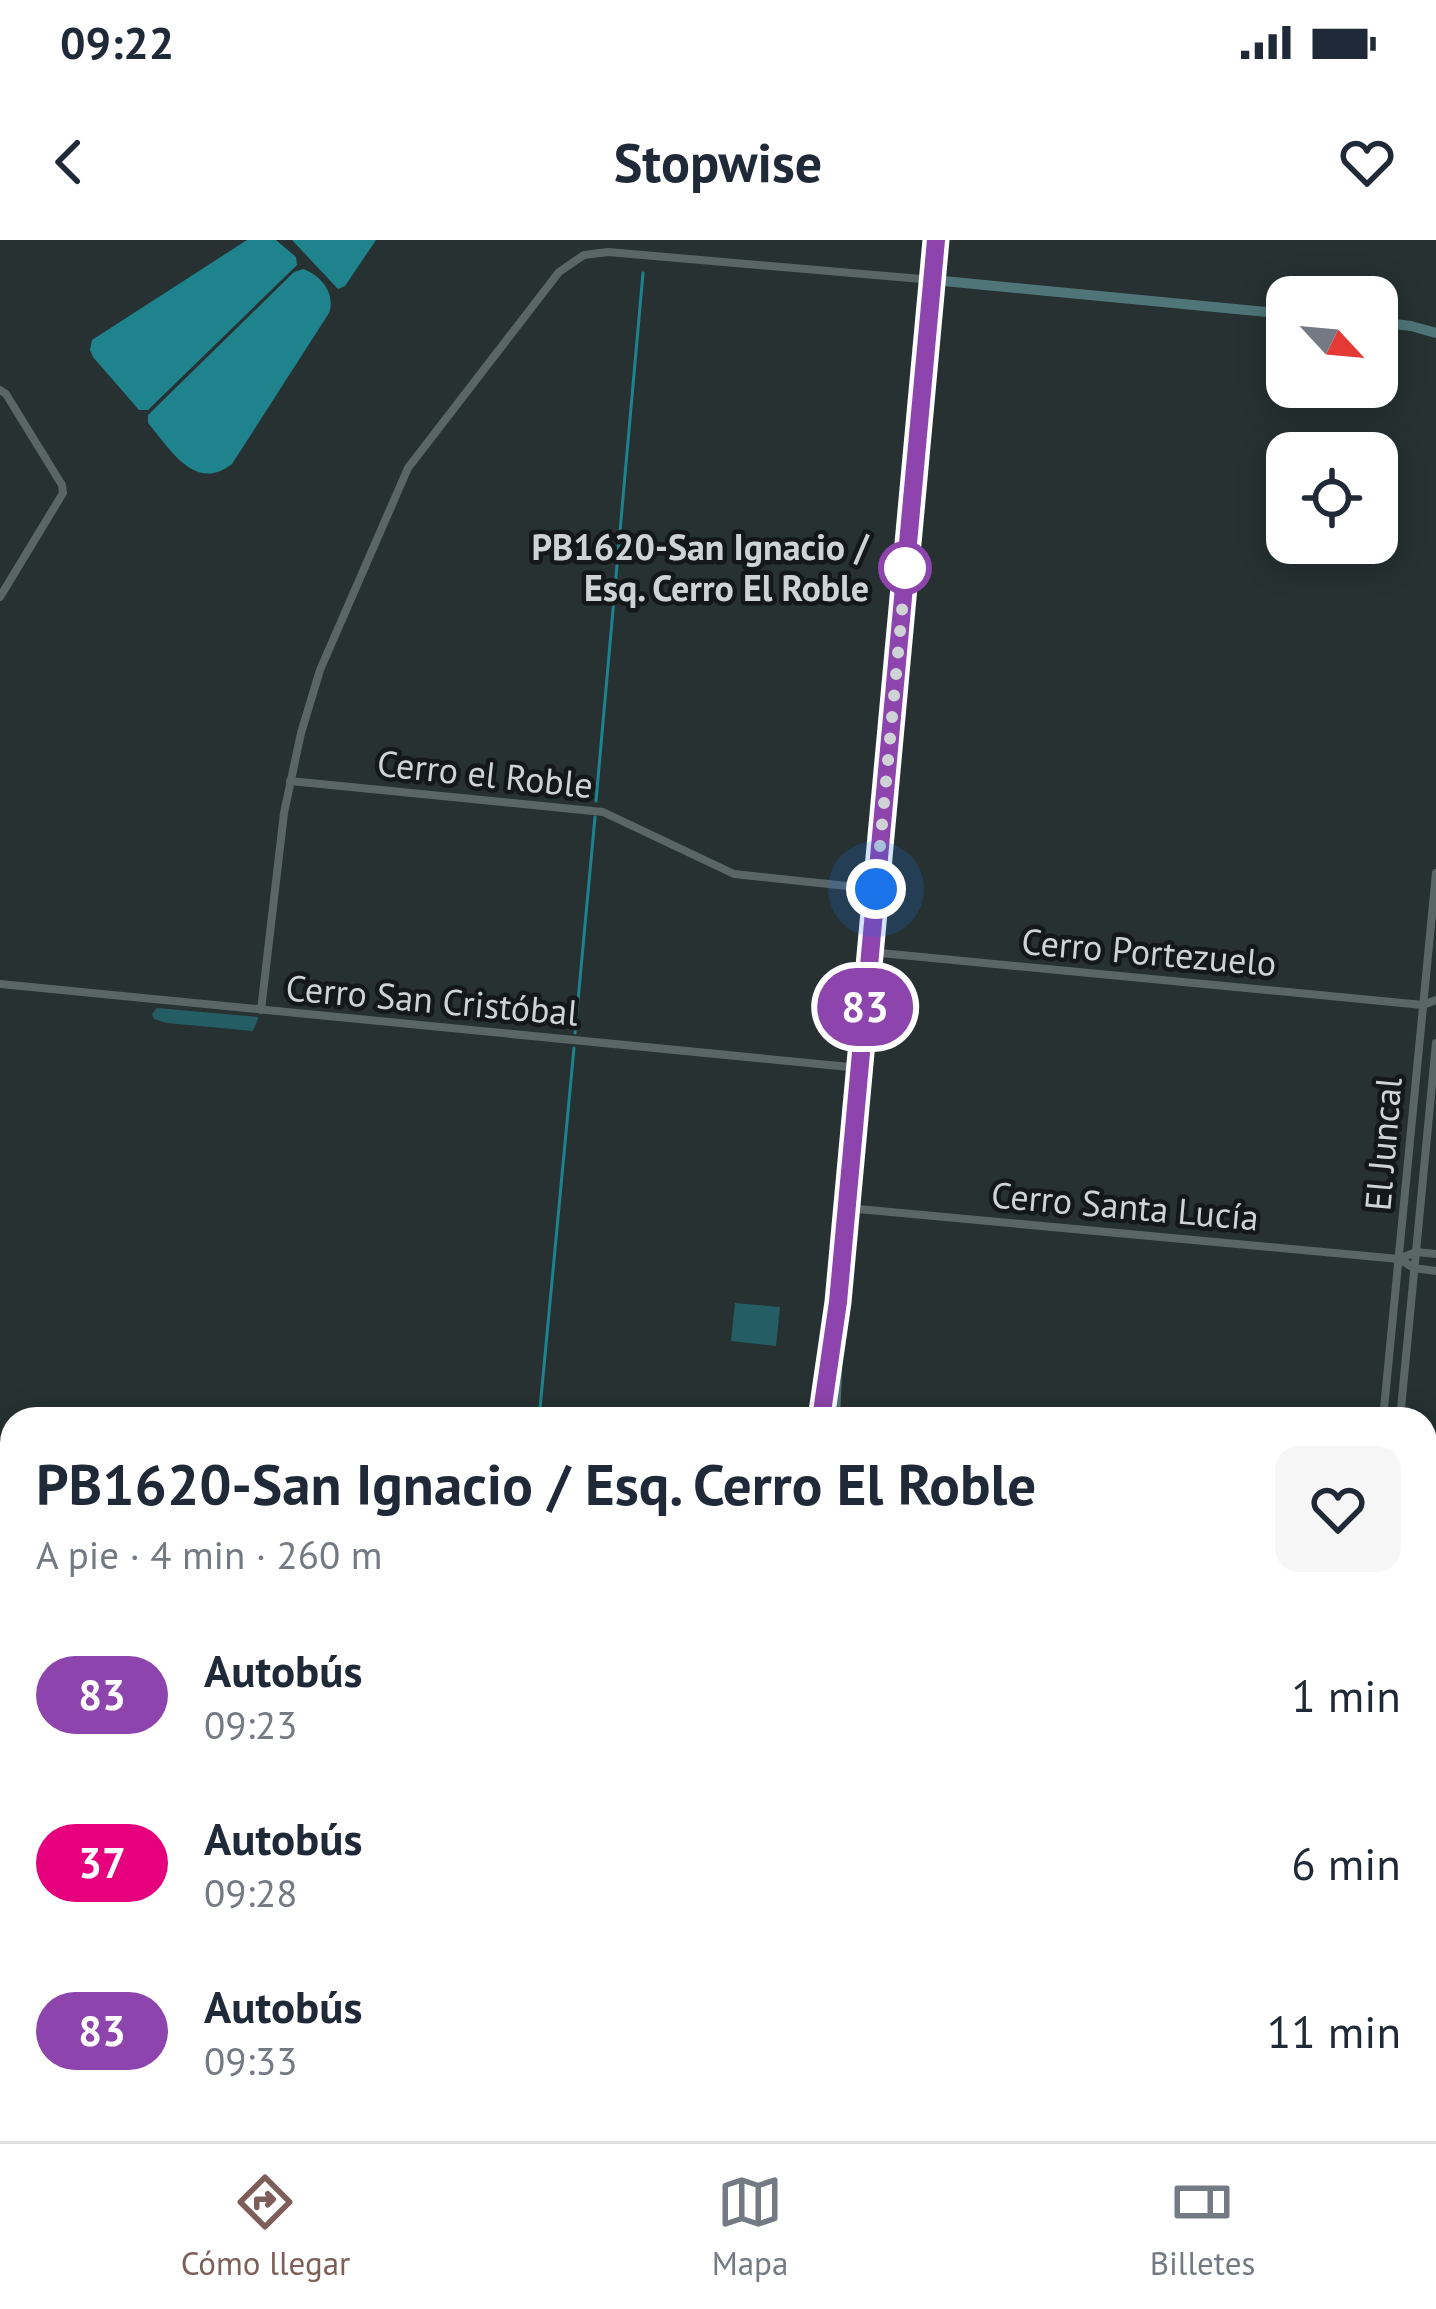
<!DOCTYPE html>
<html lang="es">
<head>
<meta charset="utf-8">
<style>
  :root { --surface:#fff; --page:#f6f6f7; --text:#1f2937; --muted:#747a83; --line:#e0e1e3; --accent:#7e5e59 }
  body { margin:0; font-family:"PT Sans",sans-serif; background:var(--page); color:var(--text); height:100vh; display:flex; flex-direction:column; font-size:45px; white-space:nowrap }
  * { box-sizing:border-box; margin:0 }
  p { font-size:39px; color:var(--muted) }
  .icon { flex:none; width:66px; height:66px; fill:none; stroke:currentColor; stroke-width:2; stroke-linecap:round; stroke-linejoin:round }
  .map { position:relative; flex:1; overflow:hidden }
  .sheet { position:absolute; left:0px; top:1167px; width:1437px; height:735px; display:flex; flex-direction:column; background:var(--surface); border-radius:36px 36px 0 0; box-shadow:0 6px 30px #0003 }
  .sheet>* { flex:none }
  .badge { padding:0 24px; border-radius:39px; font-size:42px; line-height:78px }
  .needle { width:78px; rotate:116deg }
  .controls { position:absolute; left:1266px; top:36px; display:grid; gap:24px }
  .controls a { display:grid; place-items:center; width:132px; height:132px; border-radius:24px; background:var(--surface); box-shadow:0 6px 30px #0003; font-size:60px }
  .you { position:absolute; width:60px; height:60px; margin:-30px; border:9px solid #fff; border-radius:50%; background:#1a73e8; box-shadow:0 0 0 18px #1a73e833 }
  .map>.badge { position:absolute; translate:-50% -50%; box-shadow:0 0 0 6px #fff }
  .round { display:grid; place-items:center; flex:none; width:126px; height:126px; border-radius:24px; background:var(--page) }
  .headline { display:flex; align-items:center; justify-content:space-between; height:204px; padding:0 36px }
  h1 { font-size:57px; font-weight:700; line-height:90px }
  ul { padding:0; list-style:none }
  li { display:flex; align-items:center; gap:36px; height:168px; padding:0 36px }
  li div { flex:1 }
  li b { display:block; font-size:45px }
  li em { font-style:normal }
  li .badge { min-width:132px; font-weight:700; text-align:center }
  .status { display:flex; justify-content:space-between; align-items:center; height:84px; padding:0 60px; background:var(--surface); direction:ltr }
  .status svg { height:33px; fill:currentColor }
  header { display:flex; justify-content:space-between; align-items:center; height:156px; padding:0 36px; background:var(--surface); font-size:54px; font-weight:700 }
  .tab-bar { display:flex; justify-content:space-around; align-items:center; height:168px; border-top:3px solid var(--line); background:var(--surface); font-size:33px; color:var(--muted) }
  .tab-bar a { display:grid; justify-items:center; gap:6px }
  .tab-bar .active { color:var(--accent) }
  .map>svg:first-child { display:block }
</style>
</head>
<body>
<div class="status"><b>09:22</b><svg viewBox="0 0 49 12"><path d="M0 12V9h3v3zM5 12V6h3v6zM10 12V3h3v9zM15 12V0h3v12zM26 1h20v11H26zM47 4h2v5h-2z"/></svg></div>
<header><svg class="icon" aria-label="back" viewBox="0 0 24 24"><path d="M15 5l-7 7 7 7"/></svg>Stopwise<svg class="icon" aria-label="heart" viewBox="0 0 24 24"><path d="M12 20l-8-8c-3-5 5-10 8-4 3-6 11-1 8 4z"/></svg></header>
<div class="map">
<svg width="1436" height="1901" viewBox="0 0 1436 1901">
  <rect width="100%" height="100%" fill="#273132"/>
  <path fill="#245d63" d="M 157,768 L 258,777 L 258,779 L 253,791 L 167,783 L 154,779 L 152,774 Z
    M 735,1063 L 780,1067 L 776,1106 L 731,1101 Z"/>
  <path fill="#1f838e" d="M 247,0 L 276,0 L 296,17 L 297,25 L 148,170 L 139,170 L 93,117 L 90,110 L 92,100 Z
    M 292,0 L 376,0 L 345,46 L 338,49 Z
    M 303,29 C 321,35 336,54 329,73 L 232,224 C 195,253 170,209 148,183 L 148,175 L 294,32 Z"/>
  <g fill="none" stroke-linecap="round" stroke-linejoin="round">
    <path stroke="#1f838e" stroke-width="3" d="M 596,561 L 643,33
      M 575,793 L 595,577
      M 539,1179 L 574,808
      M 399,1901 L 400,1890"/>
    <path stroke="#5a6566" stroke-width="8" d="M 0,150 L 6,154 L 62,245 L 63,253 L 0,357
      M 290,541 L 603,572 L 734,634 L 876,649
      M 870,712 L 1423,765 L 1436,760
      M 0,744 L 860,828
      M 261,770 L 284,573 L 301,493 L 320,430 L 408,228 L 559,32 L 584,15 L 608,12 L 933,40
      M 847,968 L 1399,1019 L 1416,1012 L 1436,1014
      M 1399,1019 L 1414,1028 L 1436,1031
      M 1383,1179 L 1436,633
      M 1400,1179 L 1436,803
      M 0,1765 L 12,1766
      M 1336,1901 L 1337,1890
      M 1354,1901 L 1355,1890"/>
    <path stroke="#4f7579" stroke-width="10" d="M 933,40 L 1287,74
      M 1377,82 L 1411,86 L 1436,93
      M 821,1179 L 838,1062 L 936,0
      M 835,1179 L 839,1083
      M 0,1377 L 12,1378
      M 0,1499 L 12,1498
      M 1425,1514 L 1436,1515
      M 1425,1597 L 1436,1599
      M 748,1901 L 749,1890
      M 765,1901 L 766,1890"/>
    <path stroke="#349aa6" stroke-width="15" d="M 0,1408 L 12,1409
      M 0,1432 L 12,1433
      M 1425,1542 L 1436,1543
      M 1425,1565 L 1436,1567"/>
  </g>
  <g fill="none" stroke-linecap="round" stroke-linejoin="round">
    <g stroke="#fff" stroke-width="27">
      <path id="line" d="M 821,1179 L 838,1062 L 936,0"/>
    </g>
    <use href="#line" stroke="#8e44ad" stroke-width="18"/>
    <path stroke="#ced4d5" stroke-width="12" stroke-dasharray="0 21.6" d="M 876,649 L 907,317 L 905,328"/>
  </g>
  <circle fill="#fff" stroke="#8e44ad" stroke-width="6" cx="905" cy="328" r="24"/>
  <g text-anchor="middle" stroke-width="9" stroke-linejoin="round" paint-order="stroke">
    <g font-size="36" font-weight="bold" fill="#ced4d5" stroke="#141818" text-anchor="end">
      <text x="869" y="320">PB1620-San Ignacio /<tspan x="869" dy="41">Esq. Cerro El Roble</tspan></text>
    </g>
    <g font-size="36" fill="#ced4d5" stroke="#141818">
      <text transform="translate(485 534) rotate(6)" y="13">Cerro el Roble</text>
      <text transform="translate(1149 712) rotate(5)" y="13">Cerro Portezuelo</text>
      <text transform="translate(432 760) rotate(5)" y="13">Cerro San Cristóbal</text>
      <text transform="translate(1383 904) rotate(-85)" y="13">El Juncal</text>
      <text transform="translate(1125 966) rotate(5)" y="13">Cerro Santa Lucía</text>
    </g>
  </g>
</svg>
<div class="controls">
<a><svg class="needle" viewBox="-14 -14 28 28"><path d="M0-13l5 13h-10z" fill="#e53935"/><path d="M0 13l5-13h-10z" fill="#747a83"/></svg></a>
<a><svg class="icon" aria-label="locate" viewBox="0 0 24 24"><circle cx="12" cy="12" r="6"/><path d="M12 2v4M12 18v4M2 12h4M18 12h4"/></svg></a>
</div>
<div class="you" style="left:876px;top:649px"></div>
<b class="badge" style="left:865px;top:767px;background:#8e44ad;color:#fff">83</b>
<section class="sheet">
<div class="headline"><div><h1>PB1620-San Ignacio / Esq. Cerro El Roble</h1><p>A pie · 4 min · 260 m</p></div><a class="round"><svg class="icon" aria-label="heart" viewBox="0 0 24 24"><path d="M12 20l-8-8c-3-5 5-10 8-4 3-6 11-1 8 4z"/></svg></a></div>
<ul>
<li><span class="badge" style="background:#8e44ad;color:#fff">83</span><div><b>Autobús</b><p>09:23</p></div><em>1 min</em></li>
<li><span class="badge" style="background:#e6007e;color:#fff">37</span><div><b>Autobús</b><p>09:28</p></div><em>6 min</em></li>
<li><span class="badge" style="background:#8e44ad;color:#fff">83</span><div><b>Autobús</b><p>09:33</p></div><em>11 min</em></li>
</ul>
</section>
</div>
<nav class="tab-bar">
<a class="active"><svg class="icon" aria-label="directions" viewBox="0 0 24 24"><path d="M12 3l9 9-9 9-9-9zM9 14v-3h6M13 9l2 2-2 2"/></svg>Cómo llegar</a>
<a><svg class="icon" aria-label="map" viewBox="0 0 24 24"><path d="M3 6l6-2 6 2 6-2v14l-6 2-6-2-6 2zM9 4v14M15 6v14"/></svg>Mapa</a>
<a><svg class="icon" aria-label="tickets" viewBox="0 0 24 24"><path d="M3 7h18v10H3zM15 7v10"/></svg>Billetes</a>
</nav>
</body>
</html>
